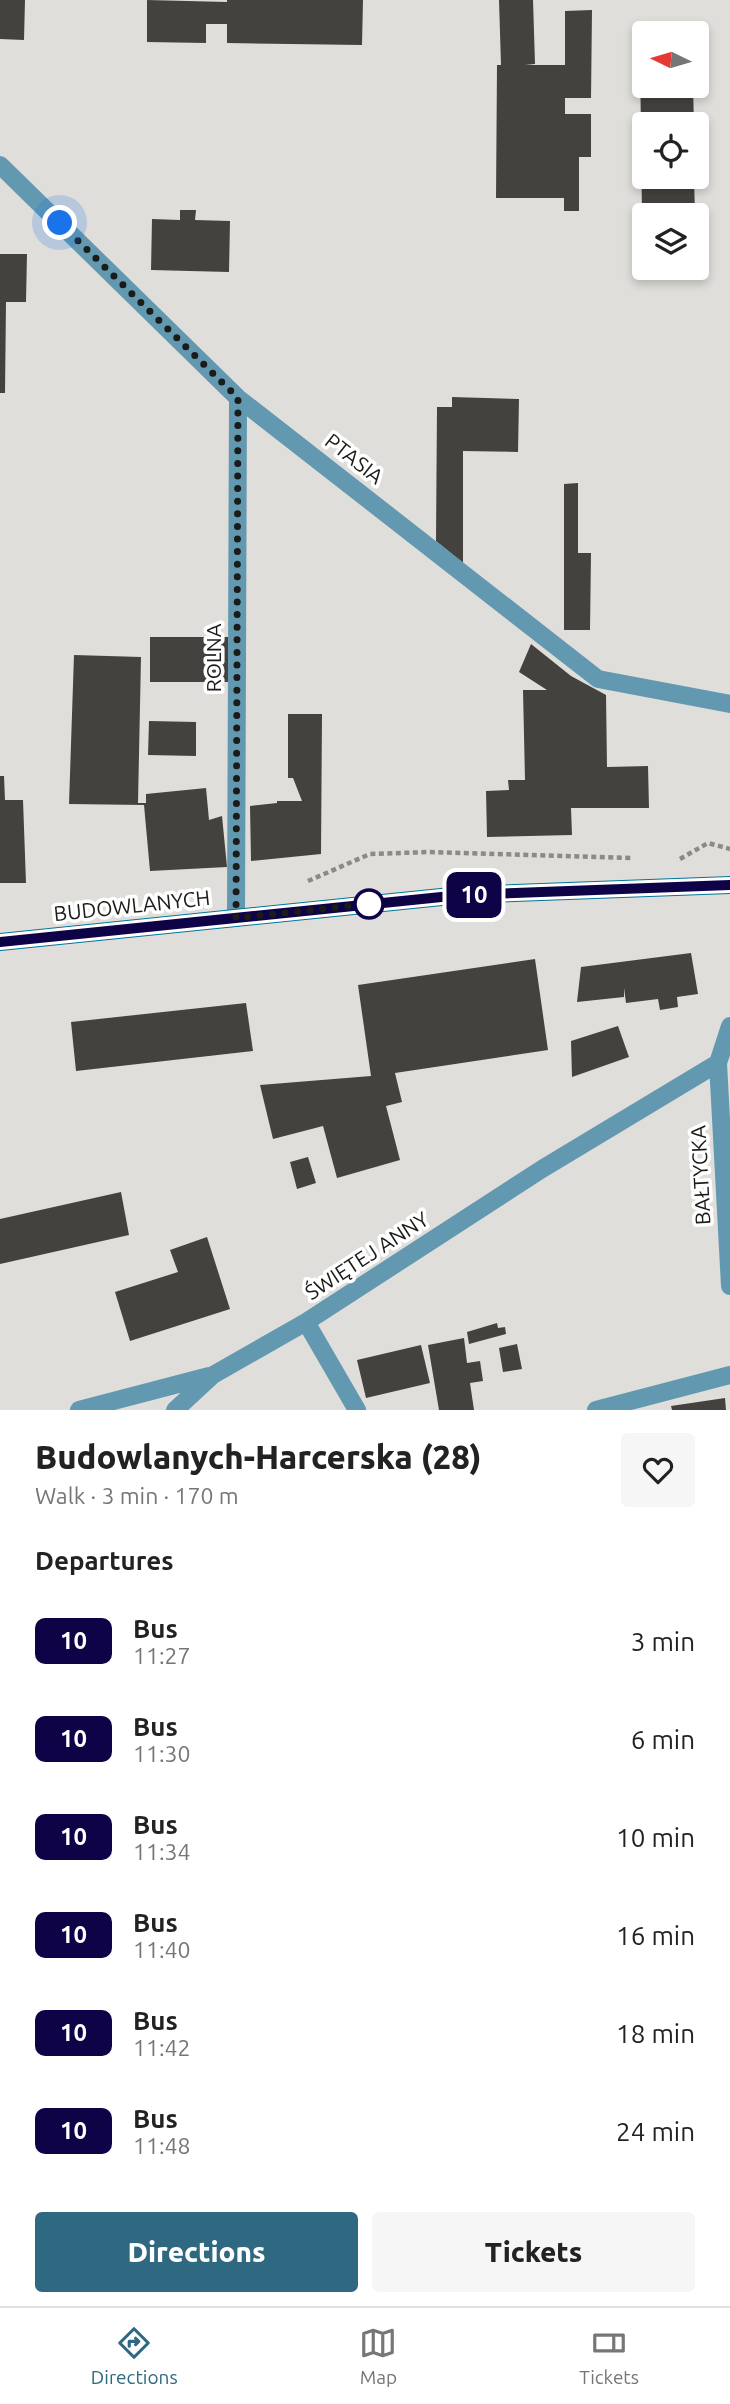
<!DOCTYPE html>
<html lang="en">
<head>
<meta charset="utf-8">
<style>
  :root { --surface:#fff; --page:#f6f6f6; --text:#222; --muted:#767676; --line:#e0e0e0; --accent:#2e6981 }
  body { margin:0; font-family:Ubuntu,sans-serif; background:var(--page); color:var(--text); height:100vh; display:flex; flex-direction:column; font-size:26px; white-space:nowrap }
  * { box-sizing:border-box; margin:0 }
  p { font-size:23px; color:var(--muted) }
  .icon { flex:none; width:38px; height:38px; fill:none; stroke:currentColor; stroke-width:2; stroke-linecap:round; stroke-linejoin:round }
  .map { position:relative; height:1410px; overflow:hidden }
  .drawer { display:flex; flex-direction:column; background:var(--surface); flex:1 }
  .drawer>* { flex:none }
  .badge { padding:0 14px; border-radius:10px; font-size:24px; line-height:46px }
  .needle { width:46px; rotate:275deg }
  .buttons { position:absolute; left:632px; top:21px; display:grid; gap:14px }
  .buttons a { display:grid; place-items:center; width:77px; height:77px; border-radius:7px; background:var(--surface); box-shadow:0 4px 10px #0003; font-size:35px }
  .you { position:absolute; width:35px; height:35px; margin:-18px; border:5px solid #fff; border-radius:50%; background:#1a73e8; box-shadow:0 0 0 10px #1a73e833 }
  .map>.badge { position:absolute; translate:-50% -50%; box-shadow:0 0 0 4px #fff }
  h2 { padding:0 35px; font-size:26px; line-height:63px }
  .round { display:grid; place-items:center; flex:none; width:74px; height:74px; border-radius:7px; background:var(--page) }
  .overview { display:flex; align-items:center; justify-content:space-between; height:119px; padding:0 35px }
  h1 { font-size:33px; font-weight:800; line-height:52px }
  .primary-button { display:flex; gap:14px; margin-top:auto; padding:14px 35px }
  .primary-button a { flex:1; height:80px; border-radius:7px; background:var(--accent); color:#fff; font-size:28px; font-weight:800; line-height:80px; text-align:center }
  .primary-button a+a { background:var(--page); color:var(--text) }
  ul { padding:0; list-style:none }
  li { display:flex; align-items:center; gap:21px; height:98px; padding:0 35px }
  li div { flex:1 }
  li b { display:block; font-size:26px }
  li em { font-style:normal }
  li .badge { min-width:77px; font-weight:700; text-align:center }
  .tab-bar { display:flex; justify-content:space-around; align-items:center; height:98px; border-top:2px solid var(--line); background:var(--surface); font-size:19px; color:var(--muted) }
  .tab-bar a { display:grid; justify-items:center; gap:4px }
  .tab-bar .on { color:var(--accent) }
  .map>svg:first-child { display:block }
</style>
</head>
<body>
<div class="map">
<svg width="730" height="1410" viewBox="0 0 730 1410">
  <rect width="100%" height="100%" fill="#e0deda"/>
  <path fill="#44423f" d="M 0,0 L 25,0 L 24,40 L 0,39 Z
    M 147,0 L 227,2 L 227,0 L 363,0 L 362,45 L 227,43 L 227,24 L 206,24 L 206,43 L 147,42 Z
    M 499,0 L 533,0 L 535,64 L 525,65 L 565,65 L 565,11 L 592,10 L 591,98 L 565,98 L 565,114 L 591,114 L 591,157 L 579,157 L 579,211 L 564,211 L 564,198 L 496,198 L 497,65 L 501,65 Z
    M 640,55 L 644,55 L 644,86 L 693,86 L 694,124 L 644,124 L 644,177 L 694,177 L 695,215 L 642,215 Z
    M 180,210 L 196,210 L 195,220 L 230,221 L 229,272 L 151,270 L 152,219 L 180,220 Z
    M 0,254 L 27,254 L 26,302 L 6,302 L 5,393 L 0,393 Z
    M 452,397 L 519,399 L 518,452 L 463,451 L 463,563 L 436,541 L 437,407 L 452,407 Z
    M 578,483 L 578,553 L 591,553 L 590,630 L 564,630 L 564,484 Z
    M 150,637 L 228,637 L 228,682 L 150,682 Z
    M 531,644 L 571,676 L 606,695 L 607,767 L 648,766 L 649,808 L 571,808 L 572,835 L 487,837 L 486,791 L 509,790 L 508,780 L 525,780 L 523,690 L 547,690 L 519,672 Z
    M 74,655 L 141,657 L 138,803 L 146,803 L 146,794 L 206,788 L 209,820 L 222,816 L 227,867 L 150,871 L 144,805 L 69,804 Z
    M 288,714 L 322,714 L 321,854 L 251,861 L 250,806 L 277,803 L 277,801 L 302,801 L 293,778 L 288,778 Z
    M 149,721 L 196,722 L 196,756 L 148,755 Z
    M 0,776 L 4,776 L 5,800 L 23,800 L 26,883 L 0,883 Z
    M 691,953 L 698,994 L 677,997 L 678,1007 L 660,1010 L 658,999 L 626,1003 L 624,988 L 624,997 L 577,1002 L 581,967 Z
    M 535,959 L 548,1050 L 395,1073 L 402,1102 L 386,1106 L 400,1160 L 337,1178 L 323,1126 L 273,1139 L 260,1085 L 371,1076 L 358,985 Z
    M 246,1003 L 253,1051 L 76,1071 L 71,1022 Z
    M 618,1026 L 629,1057 L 572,1077 L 571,1041 Z
    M 308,1157 L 316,1183 L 297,1189 L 290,1162 Z
    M 121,1192 L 129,1235 L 0,1264 L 0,1219 Z
    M 207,1237 L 230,1309 L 130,1341 L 115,1292 L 178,1272 L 170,1250 Z
    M 497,1323 L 498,1328 L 505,1327 L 506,1334 L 469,1344 L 467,1332 Z
    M 464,1338 L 467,1363 L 480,1361 L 483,1381 L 470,1383 L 474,1410 L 439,1410 L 428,1345 Z
    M 517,1344 L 522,1369 L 503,1372 L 499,1348 Z
    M 421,1345 L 430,1383 L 366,1398 L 357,1360 Z
    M 725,1398 L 726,1410 L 672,1410 L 671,1406 Z"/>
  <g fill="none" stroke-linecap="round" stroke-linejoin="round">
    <path stroke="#8b8a87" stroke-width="4.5" stroke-dasharray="5 3.5" stroke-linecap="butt" d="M 680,859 L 708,843 L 730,849
      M 308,881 L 370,854 L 430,852 L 633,858"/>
    <path stroke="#6299b1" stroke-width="18" d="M 0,165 L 238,398 L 598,679 L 730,704
      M 236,918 L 238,398
      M 718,1063 L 730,1286
      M 306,1322 L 357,1410
      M 79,1410 L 209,1376
      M 175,1410 L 213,1375 L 306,1322 L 542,1169 L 718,1063 L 730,1026
      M 596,1410 L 730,1375"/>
    <path stroke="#007699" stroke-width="18" d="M 0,942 L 461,895 L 730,885"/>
  </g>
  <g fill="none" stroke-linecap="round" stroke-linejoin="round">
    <g stroke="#fff" stroke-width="16">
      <path id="line" d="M 0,942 L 461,895 L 730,885"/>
    </g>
    <use href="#line" stroke="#0e0347" stroke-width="10"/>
    <path stroke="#1b1b19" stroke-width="7" stroke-dasharray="0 12.6" d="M 60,223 L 238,398 L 236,918 L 369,904"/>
  </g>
  <circle fill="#fff" stroke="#0e0347" stroke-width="3.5" cx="369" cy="904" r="14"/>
  <g text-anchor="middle" stroke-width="7" stroke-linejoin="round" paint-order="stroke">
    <g font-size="21" fill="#1b1b19" stroke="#fff">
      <text transform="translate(354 459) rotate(38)" y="7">PTASIA</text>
      <text transform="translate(214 658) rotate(-90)" y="7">ROLNA</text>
      <text transform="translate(132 906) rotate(-6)" y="7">BUDOWLANYCH</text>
      <text transform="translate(701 1175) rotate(-93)" y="7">BAŁTYCKA</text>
      <text transform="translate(367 1256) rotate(-33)" y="7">ŚWIĘTEJ ANNY</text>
    </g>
  </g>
</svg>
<div class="buttons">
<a><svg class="needle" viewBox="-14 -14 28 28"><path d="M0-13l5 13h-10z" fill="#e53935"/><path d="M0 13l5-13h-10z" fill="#767676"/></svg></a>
<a><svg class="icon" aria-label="locate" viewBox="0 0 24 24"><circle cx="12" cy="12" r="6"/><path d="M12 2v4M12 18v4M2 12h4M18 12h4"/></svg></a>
<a><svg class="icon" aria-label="layers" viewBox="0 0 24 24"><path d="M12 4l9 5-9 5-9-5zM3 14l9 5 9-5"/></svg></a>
</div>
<div class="you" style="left:60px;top:223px"></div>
<b class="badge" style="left:474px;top:895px;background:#0e0347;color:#fff">10</b>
</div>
<section class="drawer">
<div class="overview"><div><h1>Budowlanych-Harcerska (28)</h1><p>Walk · 3 min · 170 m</p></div><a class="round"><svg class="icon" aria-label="heart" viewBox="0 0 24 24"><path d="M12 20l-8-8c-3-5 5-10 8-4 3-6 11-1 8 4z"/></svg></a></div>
<h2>Departures</h2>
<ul>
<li><span class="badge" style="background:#0e0347;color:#fff">10</span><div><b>Bus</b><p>11:27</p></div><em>3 min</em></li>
<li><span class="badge" style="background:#0e0347;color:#fff">10</span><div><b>Bus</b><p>11:30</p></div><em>6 min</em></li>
<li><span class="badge" style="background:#0e0347;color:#fff">10</span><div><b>Bus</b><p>11:34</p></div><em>10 min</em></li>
<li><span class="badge" style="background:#0e0347;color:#fff">10</span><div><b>Bus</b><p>11:40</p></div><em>16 min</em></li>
<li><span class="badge" style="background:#0e0347;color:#fff">10</span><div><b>Bus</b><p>11:42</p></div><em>18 min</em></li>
<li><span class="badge" style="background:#0e0347;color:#fff">10</span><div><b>Bus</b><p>11:48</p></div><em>24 min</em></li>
</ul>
<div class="primary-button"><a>Directions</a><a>Tickets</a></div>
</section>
<nav class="tab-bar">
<a class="on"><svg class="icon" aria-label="directions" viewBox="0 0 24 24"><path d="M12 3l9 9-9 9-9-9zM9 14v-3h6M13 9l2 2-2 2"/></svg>Directions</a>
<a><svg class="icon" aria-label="map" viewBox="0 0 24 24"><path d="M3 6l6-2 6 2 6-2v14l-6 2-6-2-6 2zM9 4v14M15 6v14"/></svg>Map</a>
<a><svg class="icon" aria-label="tickets" viewBox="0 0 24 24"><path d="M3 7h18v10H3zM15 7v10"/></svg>Tickets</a>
</nav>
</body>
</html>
